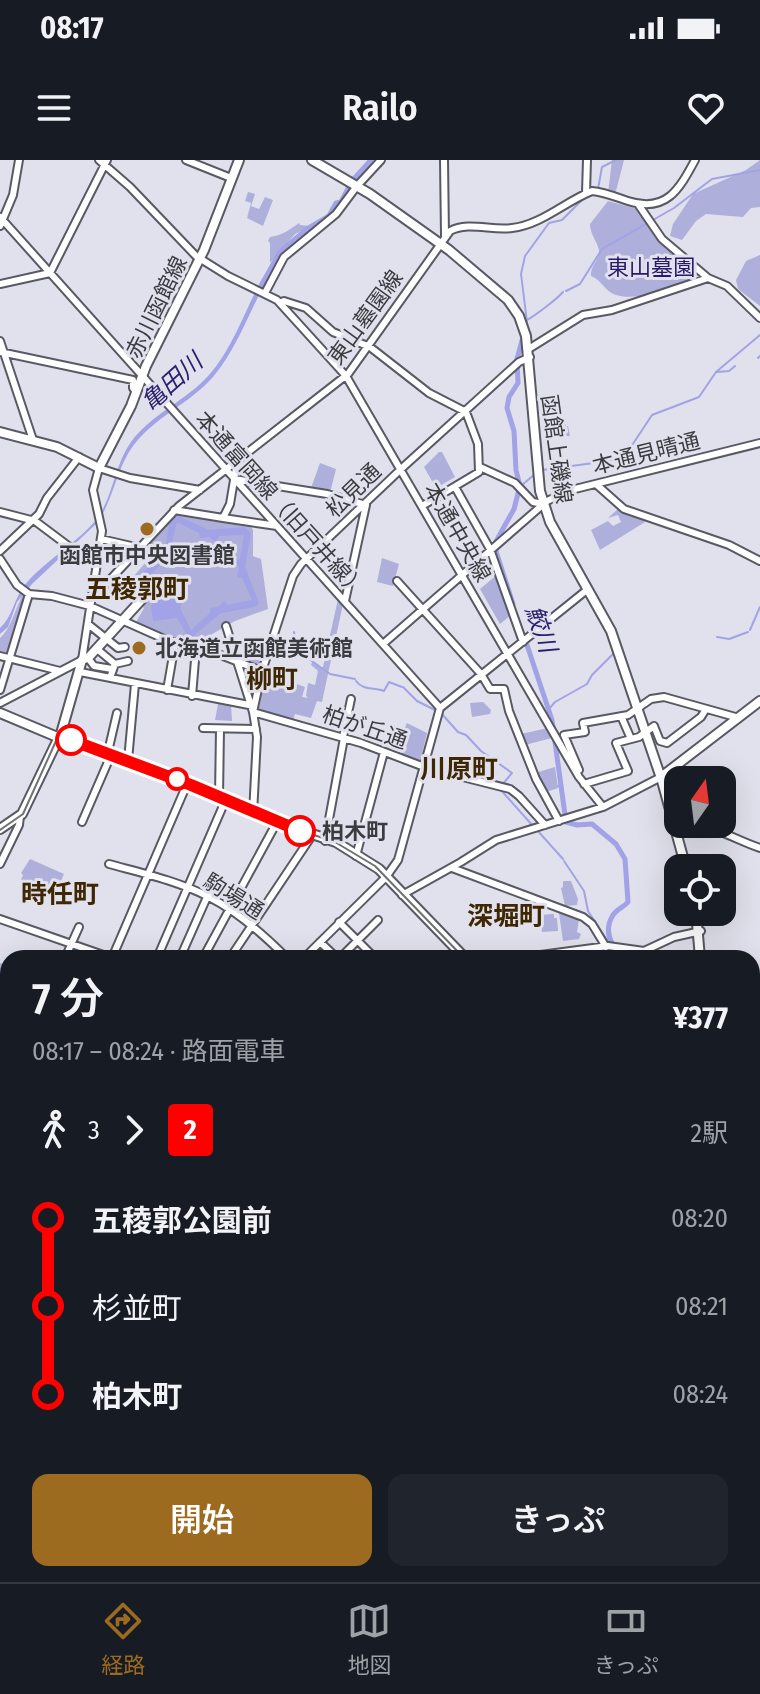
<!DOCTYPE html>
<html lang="ja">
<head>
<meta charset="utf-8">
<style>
  :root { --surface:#171b24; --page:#20242c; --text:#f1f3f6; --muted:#9ea1a6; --line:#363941; --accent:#9c6b1f }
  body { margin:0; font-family:"Fira Sans Condensed","Noto Sans JP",sans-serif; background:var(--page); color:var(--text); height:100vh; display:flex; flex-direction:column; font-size:30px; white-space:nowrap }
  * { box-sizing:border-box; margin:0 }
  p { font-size:26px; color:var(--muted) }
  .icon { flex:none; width:44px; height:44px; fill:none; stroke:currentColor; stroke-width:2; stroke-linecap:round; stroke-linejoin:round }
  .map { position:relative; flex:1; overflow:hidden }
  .panel { position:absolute; left:0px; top:790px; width:760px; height:632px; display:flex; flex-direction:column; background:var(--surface); border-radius:24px 24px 0 0; box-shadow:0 8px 32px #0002 }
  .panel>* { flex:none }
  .badge { padding:0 16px; border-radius:6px; font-size:28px; line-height:52px }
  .needle { width:52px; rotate:14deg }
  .fabs { position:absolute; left:664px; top:606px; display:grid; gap:16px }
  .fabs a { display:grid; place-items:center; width:72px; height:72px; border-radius:16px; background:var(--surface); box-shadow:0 8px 32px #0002; font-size:40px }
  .map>.badge { position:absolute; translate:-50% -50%; box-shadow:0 0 0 4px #fff }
  .legs { display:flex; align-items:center; gap:12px; height:88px; padding:0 32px; font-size:26px }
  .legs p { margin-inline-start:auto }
  .headline { display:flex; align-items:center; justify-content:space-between; height:136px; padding:0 32px }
  h1 { font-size:44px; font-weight:600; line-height:60px }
  .primary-button { display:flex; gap:16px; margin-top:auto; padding:16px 32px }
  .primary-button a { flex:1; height:92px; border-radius:16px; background:var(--accent); color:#fff; font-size:32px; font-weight:600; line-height:92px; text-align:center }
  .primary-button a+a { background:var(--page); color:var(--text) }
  ul { padding:0 32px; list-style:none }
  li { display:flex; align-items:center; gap:28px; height:88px; font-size:30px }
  li i { display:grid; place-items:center; width:12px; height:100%; margin:0 10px; background:currentColor }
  li i::after { content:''; width:20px; height:20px; margin:-10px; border:6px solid; border-radius:50%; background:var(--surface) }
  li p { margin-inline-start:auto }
  li:first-child i { background:linear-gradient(#0000 50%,currentColor 0) }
  li:last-child i { background:linear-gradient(currentColor 50%,#0000 0) }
  .status { display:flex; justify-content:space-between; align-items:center; height:56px; padding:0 40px; background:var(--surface); direction:ltr }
  .status svg { height:22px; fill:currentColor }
  header { display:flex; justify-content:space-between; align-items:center; height:104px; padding:0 32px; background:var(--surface); font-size:36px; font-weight:600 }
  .tabs { display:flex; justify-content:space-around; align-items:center; height:112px; border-top:2px solid var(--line); background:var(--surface); font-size:22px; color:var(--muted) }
  .tabs a { display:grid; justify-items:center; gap:4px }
  .tabs .current { color:var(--accent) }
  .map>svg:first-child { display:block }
</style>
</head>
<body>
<div class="status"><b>08:17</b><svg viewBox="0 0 49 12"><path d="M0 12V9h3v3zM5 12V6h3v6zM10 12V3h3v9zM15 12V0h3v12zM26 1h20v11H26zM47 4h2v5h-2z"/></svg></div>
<header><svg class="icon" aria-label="menu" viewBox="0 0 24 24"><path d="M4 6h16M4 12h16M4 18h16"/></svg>Railo<svg class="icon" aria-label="heart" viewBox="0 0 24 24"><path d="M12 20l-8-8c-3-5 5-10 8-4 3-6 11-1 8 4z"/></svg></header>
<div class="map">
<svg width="760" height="1422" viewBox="0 0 760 1422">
  <rect width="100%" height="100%" fill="#e0e1ec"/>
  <path fill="#aeafda" d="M 612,0 L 624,0 L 615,35 L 608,33 Z
    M 760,0 L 760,47 L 751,48 L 743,57 L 706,54 L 696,61 L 682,80 L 670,76 L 673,64 L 693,34 L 746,10 Z
    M 248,32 L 255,34 L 251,46 L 259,49 L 265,37 L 273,40 L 263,66 L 247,58 L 251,43 L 245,41 Z
    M 608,41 L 637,49 L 666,86 L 696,112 L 693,123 C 669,127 641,142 616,135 C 604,131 602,120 591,116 C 590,106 600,100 599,90 C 597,81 590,74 590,64 Z
    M 299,63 L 300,65 L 311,66 L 295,74 L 270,103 L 270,83 L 268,81 L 270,77 C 281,76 291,69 299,63 Z
    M 760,95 L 760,146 L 738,129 L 736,120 L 746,101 Z
    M 564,261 L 566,267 L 568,266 L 570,276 L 550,276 L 546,274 L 546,266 Z
    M 439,292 L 442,292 L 455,317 L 436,328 L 424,307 Z
    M 320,303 L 336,309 L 330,333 L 311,328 Z
    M 618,349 L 643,358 L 645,362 L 600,390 L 591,370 L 608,361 L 613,366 L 621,362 L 618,355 L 608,358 Z
    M 174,352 L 249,363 L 253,370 L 253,396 L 261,399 L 268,449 L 235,461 L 193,485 L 186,485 L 135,464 L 144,448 L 139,444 L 144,438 L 121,423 L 133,417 L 152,395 L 143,386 Z
    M 382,398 L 399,404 L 393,426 L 377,422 Z
    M 498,414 L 512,454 L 500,464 L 480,429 Z
    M 24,433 L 27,436 L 9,496 L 0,494 L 0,478 C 12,468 15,447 24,433 Z
    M 338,439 L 343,444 L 322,542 L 317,541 L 311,558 L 295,554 L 293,560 L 257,551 L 265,513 L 305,527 L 302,537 L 308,538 L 306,536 L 308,523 L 315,525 L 318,511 L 311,505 L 312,502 L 321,508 L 323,507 Z
    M 243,476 L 267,483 L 261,505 L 246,499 L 242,483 Z
    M 483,542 L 491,550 L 490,554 L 472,557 L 470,543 Z
    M 218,544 L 231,545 L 232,561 L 215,560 Z
    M 407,563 L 427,573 L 420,602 L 392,591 L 400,571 L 403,572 Z
    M 548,568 L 552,578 L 525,585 L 521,574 Z
    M 555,607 L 558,628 L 546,632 L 535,613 Z
    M 30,699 L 64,714 L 59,725 L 54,723 L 50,731 L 46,732 L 21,720 L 23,715 L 21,713 Z
    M 563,721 L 571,721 L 578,739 L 577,745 L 565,746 L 561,728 L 563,727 Z
    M 559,753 L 579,759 L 577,772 L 581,774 L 579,779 L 563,781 Z
    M 554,754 L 554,758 L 557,758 L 558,771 L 542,772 L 540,755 Z
    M 0,803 L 8,805 L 6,841 L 0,840 Z"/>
  <path fill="#a2a2e7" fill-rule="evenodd" d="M 262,119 L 267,119 C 250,151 236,190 213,217 C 191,242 158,256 137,281 C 116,305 115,339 96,364 L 32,424 L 17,442 L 8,467 L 0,474 L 0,468 C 12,458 14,439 24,426 C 44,401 75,385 96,360 C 113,338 114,306 131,282 C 150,255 187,240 209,215 C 233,188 245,150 262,119 Z
    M 176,355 L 209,370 L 244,367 L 251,373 L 245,407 L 259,443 L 255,447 L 221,453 L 192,477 L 187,475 L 177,458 L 153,461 L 151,446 L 156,436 L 138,424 C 140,409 156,405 163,393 C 169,380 165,364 176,355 ZM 177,362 L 199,373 L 200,378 L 209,377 L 216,382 L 219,376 L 244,375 L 240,399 L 235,401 L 239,409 L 237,417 L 242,418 L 252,440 L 228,445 L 224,441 L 218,447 L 210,448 L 210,453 L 191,470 L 180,448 L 182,443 L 175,439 L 171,432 L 166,434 L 145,421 L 162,403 L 167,404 L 169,396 L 175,390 L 171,386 Z
    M 0,1003 L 8,1003 L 8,1414 L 752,1414 L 752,1189 L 760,1195 L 760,1422 L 0,1422 Z"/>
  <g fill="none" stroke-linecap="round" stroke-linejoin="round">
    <path stroke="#a2a2e7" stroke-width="2" d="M 598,29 L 602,7 L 616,0
      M 566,131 L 580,124 L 602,89 L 674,48 L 712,19 L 760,10
      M 527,160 C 536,155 557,139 563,132
      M 528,170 L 521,114 L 525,96 L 549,63 L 562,60 L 584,38
      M 758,198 L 760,196
      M 717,212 L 729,211 L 735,206
      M 542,310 L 623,299 L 652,255 L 699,237 L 716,212 L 760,175
      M 522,325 L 535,314
      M 750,470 L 760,447
      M 294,472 L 296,486 L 309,499 L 330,514 L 355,519
      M 717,477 L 729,479 L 748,472
      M 356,521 C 363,531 375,527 384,531 L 389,522 L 402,527
      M 403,527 L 417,541 L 441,553 L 458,572 L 466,575 L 481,591 L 512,613 L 502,625
      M 549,549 L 555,542 L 587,524 L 592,515 L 615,492
      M 558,626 L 560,626
      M 500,629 L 533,666
      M 537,670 L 563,699
      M 564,701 L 584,731 L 588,751 L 609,783"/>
    <path stroke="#a2a2e7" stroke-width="5" d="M 262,124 L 280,92 L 307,69 L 329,56 L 336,43 L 341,42 L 352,21 L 371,0
      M 513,444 L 494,385 L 514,349 L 520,326 L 516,310 L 514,271 L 507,248 L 509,237 L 518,223 L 517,199 L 523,177
      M 524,476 L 552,560 L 566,662 L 577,665 L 592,664 L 616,684 L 625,699 L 628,742 C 624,747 617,749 613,755 C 603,771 611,786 623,798
      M 752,862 L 760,853"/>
    <g stroke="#595963" stroke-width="10">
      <path id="minor" d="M 99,0 L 130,27 L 196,96 L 228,116 L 277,140 L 346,216 L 579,617 L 603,647
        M 186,0 L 231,18
        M 444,0 L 445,76
        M 586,33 L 587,0
        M 638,44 L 662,79 L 708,118
        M 0,57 L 440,548
        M 0,66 L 13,35 L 19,0
        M 0,124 L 50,113 L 107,0
        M 265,133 L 284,97 L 336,54 L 357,26 L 381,0
        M 280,143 L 284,141 L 306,148 L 333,172 L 370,187 L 429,233 L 466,252 L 478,284 L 479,312 L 422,346
        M 0,181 L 33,280
        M 527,190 L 583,155 L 612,150 L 708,118 L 727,126 L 760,158
        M 0,192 L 133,220 L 133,228 L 136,232
        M 480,307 L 515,323 L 533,342 L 543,344
        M 234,319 L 327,334 L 366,345 L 345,441
        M 597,325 L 624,349 L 729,385 L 760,401
        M 455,327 L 490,389 L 523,482
        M 174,350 L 223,358 L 230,344 L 237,302
        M 0,352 L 35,361 L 75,391 L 97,402
        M 223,358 L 277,366
        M 101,379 L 140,388
        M 0,391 L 39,354 L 47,338 L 79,297
        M 0,399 L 17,425 L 29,434 L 52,436 L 90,446 L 171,482 L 205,489 L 262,511
        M 397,421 L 481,514 L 490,529 L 504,529 L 509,551 L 536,619 L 559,661
        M 91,440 L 179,346 L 348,214 L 450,71 C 468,61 492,71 512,68 C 541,65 566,41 592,31 C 604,32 616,37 628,41 C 666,53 679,30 695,0
        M 88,464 L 118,488 L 125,487
        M 226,466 L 253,552 L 361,583 L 427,608 L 510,629 L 519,636 L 545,665
        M 383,484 L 547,341 L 571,330 L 760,283
        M 97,489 L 115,504
        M 0,496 L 60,511
        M 88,498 L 94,506 L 112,509
        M 80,512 L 254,546
        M 110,518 L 115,504 L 128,501
        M 0,530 L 29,434
        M 167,530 L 175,484
        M 192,536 L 196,488
        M 0,543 L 82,500 L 102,371 L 93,330 L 99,308 L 130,318 L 200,330
        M 621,556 L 631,579
        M 203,568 L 256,569
        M 343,577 L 351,539
        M 107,596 L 117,553
        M 128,600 L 135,524
        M 579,610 L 564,575 L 585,572 L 583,563 L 628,555 L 651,539 L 664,537 L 739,558
        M 584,624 L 628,611 L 616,583 L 639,577 L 654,566 L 660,581 L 667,583 L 701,557 L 706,549
        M 219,637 L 220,569
        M 253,654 L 257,577 L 253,552 L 262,511 L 293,416 L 301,404 L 401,309 L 519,202 L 530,197
        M 82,662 L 111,595
        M 676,668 C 706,659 732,679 760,688
        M 325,681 L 344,578
        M 356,696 L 384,592
        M 0,704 L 19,665 L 20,656
        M 109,704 C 142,713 178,721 209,737 C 237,751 265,776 287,798
        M 452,708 L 583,757 L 592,764 L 606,787
        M 402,735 L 461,702 L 496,680 L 603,647 L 661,617
        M 0,759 L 112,798 L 184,631 L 192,624
        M 339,762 L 374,797
        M 320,782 L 337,798
        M 65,798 L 79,767
        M 157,798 L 226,639
        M 180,798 L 211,728
        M 203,798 L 277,662
        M 230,798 L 313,674
        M 304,798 L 386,717 L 398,700 L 440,548 L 588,429
        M 340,798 L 378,760
        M 518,798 L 608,786 L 644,791 L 674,777 L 701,771
        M 0,842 L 8,843
        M 0,916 L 8,919
        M 752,923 L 760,905
        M 752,946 L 752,960
        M 752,1064 L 760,1064
        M 752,1140 L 760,1140"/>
    </g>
    <g stroke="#595963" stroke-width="12">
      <path id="major" d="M 312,0 L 370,34 L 449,90 L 508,140 L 519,156 L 526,176 L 540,331 L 550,362 L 611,471 L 662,621 L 686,708
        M 0,272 L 57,287 L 99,308
        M 99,308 L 131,246 L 146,206 L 204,90 L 239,0
        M 0,553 L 62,579
        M 60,577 L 82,500 L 89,497 L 143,438
        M 661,617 L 760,541
        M 0,669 L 22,654 L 60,575 L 193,624 L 288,666 L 336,682 L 379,709 L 465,798
        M 696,752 L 700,798
        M 752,968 L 760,970
        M 752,1019 L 752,1039"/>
    </g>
    <g stroke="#595963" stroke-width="15">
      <path id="highway" d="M 0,991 L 8,990
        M 752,1160 L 760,1164"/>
    </g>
    <use href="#minor" stroke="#fff" stroke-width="6"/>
    <use href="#major" stroke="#fff" stroke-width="8"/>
    <use href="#highway" stroke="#fff" stroke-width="11"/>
    <path stroke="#707077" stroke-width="2" d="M 0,670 L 23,654 L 56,581 L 62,577 L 191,625 L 284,665 L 335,682 L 375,706 L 464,798"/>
  </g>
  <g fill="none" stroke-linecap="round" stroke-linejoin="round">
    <g stroke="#fff" stroke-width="18">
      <path id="line-1" d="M 71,580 L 191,625 L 300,671"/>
    </g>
    <use href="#line-1" stroke="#f00" stroke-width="12"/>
  </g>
  <g fill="#9c6b1f" stroke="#e0e1ec" stroke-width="3">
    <circle cx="147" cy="369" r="8"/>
    <circle cx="139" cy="488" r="8"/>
  </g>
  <g fill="#fff" stroke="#f00" stroke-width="4">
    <circle cx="71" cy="580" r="14"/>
    <circle cx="177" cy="619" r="10"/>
    <circle cx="300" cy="671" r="14"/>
  </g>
  <g text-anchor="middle" stroke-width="6" stroke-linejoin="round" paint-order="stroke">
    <g font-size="22" fill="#281a68" stroke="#e0e1ec">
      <text x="651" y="115">東山墓園</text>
    </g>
    <g font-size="22" fill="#3b3b40" stroke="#e0e1ec">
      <text transform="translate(156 147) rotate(-64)" y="8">赤川函館線</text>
      <text transform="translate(365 157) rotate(-54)" y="8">東山墓園線</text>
      <text transform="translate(557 289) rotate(82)" y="8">函館上磯線</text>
      <text transform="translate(646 293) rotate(-14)" y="8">本通見晴通</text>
      <text transform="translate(353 330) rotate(-44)" y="8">松見通</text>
      <text transform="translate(281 344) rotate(48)" y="8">本通富岡線（旧戸井線）</text>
      <text transform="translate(458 372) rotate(60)" y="8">本通中央線</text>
      <text transform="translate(365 567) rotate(19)" y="8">柏が丘通</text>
      <text transform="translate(234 736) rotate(32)" y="8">駒場通</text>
    </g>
    <g font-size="22" font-weight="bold" fill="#3b3b40" stroke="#e0e1ec">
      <text x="147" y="403">函館市中央図書館</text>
      <text x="155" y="496" text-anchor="start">北海道立函館美術館</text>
    </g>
    <g font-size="22" font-weight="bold" fill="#3b3b40" stroke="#e0e1ec" text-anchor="start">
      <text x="322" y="679">柏木町</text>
    </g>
    <g font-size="24" font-style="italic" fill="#2d206e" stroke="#e0e1ec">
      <text transform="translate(172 222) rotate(-42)" y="8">亀田川</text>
      <text transform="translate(541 469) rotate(71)" y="8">鮫川</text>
    </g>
    <g font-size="26" font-weight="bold" fill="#3e2702" stroke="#e0e1ec">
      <text x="137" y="438">五稜郭町</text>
      <text x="272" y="528">柳町</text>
      <text x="459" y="618">川原町</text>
      <text x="60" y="743">時任町</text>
      <text x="506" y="765">深堀町</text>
    </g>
  </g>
</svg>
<div class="fabs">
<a><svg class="needle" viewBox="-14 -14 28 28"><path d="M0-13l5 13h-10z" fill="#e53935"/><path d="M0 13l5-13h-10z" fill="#9ea1a6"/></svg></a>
<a><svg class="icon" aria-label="locate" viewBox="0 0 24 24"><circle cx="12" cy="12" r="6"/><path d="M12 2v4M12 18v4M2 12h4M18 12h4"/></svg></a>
</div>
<section class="panel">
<div class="headline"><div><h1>7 分</h1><p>08:17 – 08:24 · 路面電車</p></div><b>¥377</b></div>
<div class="legs"><svg class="icon" aria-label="walk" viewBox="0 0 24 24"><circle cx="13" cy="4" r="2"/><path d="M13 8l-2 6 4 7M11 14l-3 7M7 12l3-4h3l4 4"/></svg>3<svg class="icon" aria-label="forward" viewBox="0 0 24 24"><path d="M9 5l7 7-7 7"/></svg><b class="badge" style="background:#f00;color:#fff">2</b><p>2駅</p></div>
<ul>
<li><i style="color:#f00"></i><b>五稜郭公園前</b><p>08:20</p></li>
<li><i style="color:#f00"></i><span>杉並町</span><p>08:21</p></li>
<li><i style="color:#f00"></i><b>柏木町</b><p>08:24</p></li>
</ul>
<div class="primary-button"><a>開始</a><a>きっぷ</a></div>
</section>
</div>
<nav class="tabs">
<a class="current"><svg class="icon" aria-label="directions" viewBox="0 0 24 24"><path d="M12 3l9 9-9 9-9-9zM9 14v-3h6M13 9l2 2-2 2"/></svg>経路</a>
<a><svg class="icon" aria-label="map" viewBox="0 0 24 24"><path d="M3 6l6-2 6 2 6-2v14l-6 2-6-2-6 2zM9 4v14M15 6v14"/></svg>地図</a>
<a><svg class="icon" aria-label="tickets" viewBox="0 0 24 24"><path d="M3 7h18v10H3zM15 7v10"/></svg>きっぷ</a>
</nav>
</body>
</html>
